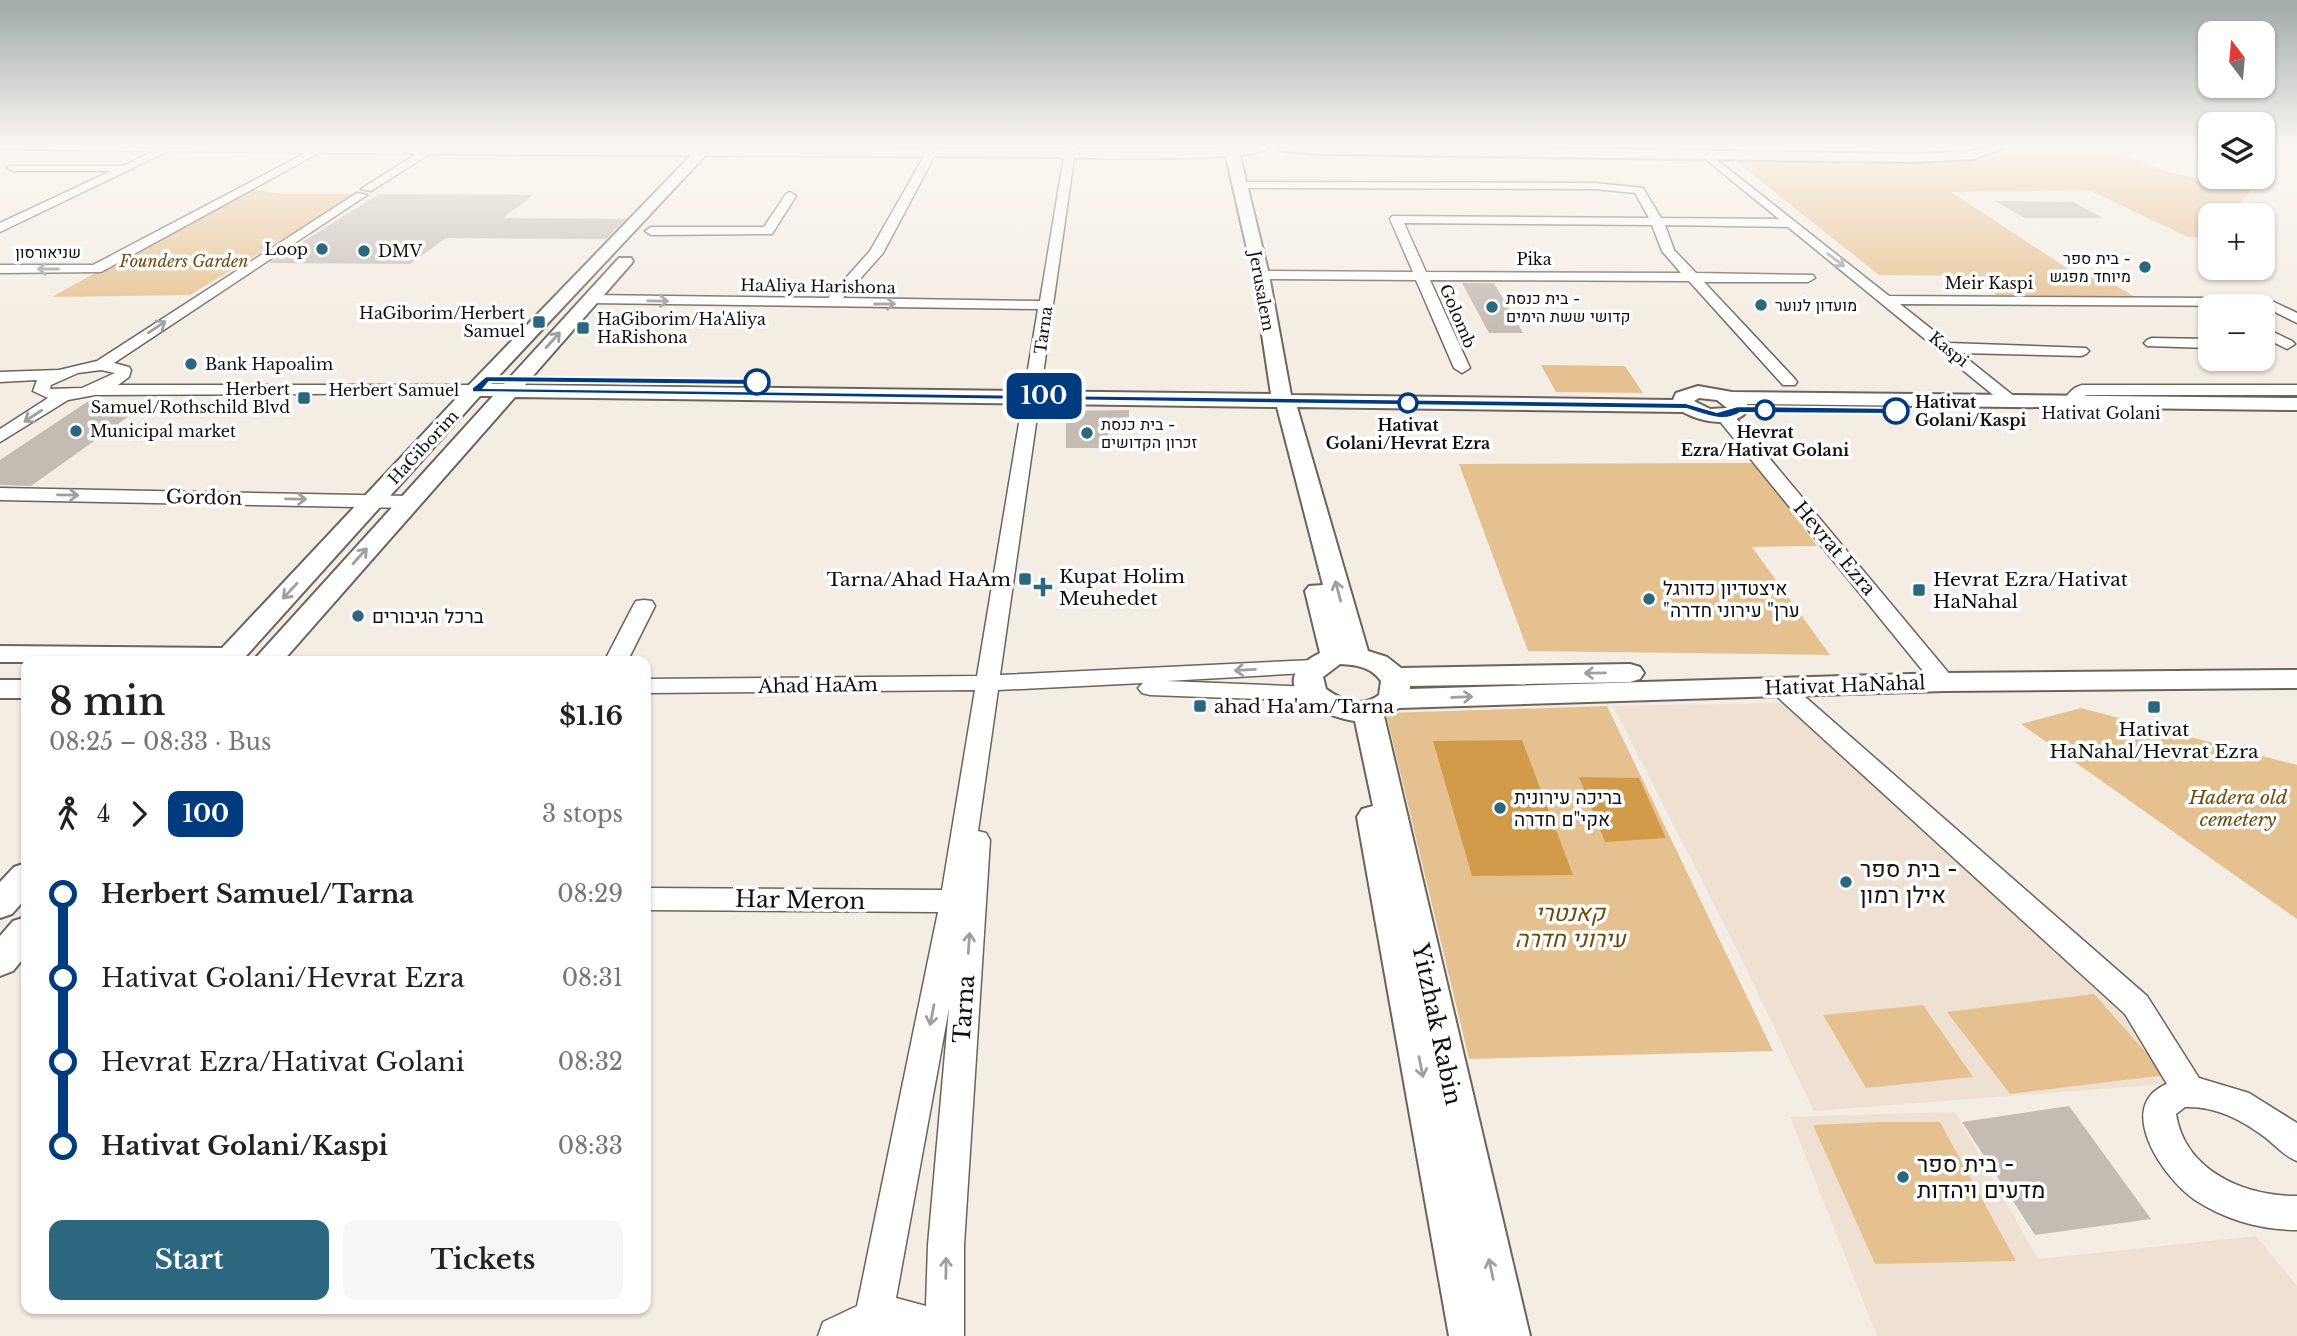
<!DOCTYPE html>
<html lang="en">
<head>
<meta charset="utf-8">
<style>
  :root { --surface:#fff; --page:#f6f6f6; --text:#222; --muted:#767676; --accent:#2b687f }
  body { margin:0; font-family:"Libre Baskerville",Heebo,serif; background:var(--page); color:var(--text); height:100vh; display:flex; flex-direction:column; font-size:26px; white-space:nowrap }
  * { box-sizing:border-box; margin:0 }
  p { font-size:23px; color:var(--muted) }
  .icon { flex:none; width:38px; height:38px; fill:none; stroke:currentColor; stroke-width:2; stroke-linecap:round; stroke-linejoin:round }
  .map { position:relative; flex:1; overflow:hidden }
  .drawer { position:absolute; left:21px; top:656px; width:630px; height:658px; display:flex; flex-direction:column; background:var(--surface); border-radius:14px; box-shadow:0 2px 5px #0004 }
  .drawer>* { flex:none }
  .badge { padding:0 14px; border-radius:10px; font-size:24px; line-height:46px }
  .needle { width:46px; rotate:344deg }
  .controls { position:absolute; left:2198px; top:21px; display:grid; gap:14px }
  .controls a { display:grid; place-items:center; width:77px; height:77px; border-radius:14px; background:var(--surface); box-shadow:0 2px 5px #0004; font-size:35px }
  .map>.badge { position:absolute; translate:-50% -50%; box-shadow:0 0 0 4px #fff }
  .legs { display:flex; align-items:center; gap:10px; height:77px; padding:0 28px; font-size:23px }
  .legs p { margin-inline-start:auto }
  .overview { display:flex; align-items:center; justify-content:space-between; height:119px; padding:0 28px }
  h1 { font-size:38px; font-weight:600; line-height:52px }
  .action { display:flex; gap:14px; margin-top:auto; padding:14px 28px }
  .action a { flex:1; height:80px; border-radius:14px; background:var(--accent); color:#fff; font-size:28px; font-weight:600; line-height:80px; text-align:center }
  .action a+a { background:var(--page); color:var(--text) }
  ul { padding:0 28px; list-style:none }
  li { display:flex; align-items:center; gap:24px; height:84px; font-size:26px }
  li i { display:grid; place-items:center; width:10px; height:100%; margin:0 9px; background:currentColor }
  li i::after { content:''; width:18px; height:18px; margin:-9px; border:5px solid; border-radius:50%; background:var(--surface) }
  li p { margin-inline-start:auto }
  li:first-child i { background:linear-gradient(#0000 50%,currentColor 0) }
  li:last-child i { background:linear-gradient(currentColor 50%,#0000 0) }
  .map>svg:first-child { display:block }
</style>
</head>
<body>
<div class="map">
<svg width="2297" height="1336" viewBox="0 0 2297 1336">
  <rect width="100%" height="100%" fill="#f4ede3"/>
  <path fill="#eee1d1" d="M 1785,703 L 2126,1002 L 2159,1059 L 2164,1084 L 1814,1111 L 1739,954 L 1613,706 Z
    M 1955,1112 L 2038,1259 L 2256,1236 L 2297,1286 L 2297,1336 L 1877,1336 L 1790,1117 Z"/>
  <path fill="#e6c190" d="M 2101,144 L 2164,171 L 2251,190 L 2235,210 L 2241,215 L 2210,215 L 2210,238 L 2188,237 L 2089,190 L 1951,192 L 2076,274 L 2098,275 L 2135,297 L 1996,295 L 1974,276 L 1879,275 L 1737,162 L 1936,162 L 1992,158 L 2027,148 Z
    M 245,189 L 283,194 L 357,194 L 190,295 L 52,297 Z
    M 1541,365 L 1625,366 L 1643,393 L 1556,392 Z
    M 1755,463 L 1817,546 L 1752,547 L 1830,655 L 1528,651 L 1459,464 Z
    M 1607,706 L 1773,1051 L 1469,1059 L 1386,713 Z
    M 2081,708 L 2297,765 L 2297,919 L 2021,724 Z
    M 2094,994 L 2166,1075 L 2010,1094 L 1947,1012 Z
    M 1923,1005 L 1973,1077 L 1866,1088 L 1823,1015 Z
    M 1879,1122 L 1940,1122 L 2016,1261 L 1875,1264 L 1813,1125 Z"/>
  <path fill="#d19b4a" d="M 1522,740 L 1573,875 L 1472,876 L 1433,741 Z
    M 1579,777 L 1639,778 L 1666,838 L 1605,842 Z"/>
  <path fill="#c4bcb3" d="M 379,194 L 533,195 L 503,218 L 626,219 L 606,239 L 446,238 L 410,264 L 269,263 Z
    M 1995,201 L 2073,202 L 2103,218 L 2025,218 Z
    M 1462,283 L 1494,283 L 1523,333 L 1489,333 Z
    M 150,401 L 31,486 L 0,485 L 0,460 L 87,402 Z
    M 1129,410 L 1129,428 L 1107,428 L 1111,448 L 1066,448 L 1066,411 Z
    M 2069,1106 L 2151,1219 L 2035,1235 L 1962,1122 Z"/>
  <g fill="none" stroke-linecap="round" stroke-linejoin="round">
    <g stroke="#6a645b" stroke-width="3">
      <path id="minor" d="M 169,144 L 183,144 L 0,232 L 0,223 L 111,171 L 13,171 L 7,168 L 9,166 L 123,166 Z
        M 432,144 L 445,144 L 371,191 L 361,189 Z
        M 1066,144 L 1076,144 L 1000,675 L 1314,660 L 1322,662 L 1325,667 L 1322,672 L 1167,681 L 1313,687 L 1321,689 L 1325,694 L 1321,699 L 1313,701 L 1150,695 L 1142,693 L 1138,688 L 1143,683 L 998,690 L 978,831 L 986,833 L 990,840 L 964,1245 L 964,1336 L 818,1336 L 823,1322 L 857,1306 L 938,912 L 646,910 L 646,888 L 942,890 L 975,690 L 646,693 L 646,679 L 977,676 L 1038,309 L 590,303 L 583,299 L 590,295 L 828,298 L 870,251 L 926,153 L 931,150 L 936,153 L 883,253 L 843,298 L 1040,301 ZM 949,1008 L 928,1245 L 926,1306 L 896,1298 Z
        M 317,147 L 326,149 L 101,272 L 0,273 L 0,265 L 93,265 Z
        M 1707,152 L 1889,296 L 2212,298 L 2274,302 L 2297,313 L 2297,323 L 2271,310 L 2263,310 L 2263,306 L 1900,304 L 1949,343 L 2086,348 L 2089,351 L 2086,354 L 2081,356 L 1960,353 L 2015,397 L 2017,400 L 2009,405 L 2003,403 L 1788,227 L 1665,225 L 1674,250 L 1696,273 L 1813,275 L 1815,278 L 1808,282 L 1704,282 L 1795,379 L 1797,382 L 1795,385 L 1783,385 L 1689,281 L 1430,280 L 1470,368 L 1462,373 L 1454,368 L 1416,280 L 1261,279 L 1254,275 L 1261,271 L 1413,272 L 1390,219 L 1392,216 L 1649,218 L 1635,193 L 1595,189 L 1240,188 L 1234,185 L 1240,182 L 1595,183 L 1643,188 L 1661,218 L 1779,219 L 1703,157 L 1702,155 ZM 1404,223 L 1652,225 L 1662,251 L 1681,273 L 1426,272 Z
        M 790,192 L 796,196 L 772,234 L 651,235 L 645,231 L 651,227 L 764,227 L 786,194 Z
        M 357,193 L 367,195 L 114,363 L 129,367 L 131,370 L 129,377 L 118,385 L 475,385 L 481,387 L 483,390 L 481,393 L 95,395 L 68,400 L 0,442 L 0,429 L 48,398 L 33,391 L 37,380 L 0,382 L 0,372 L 59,370 L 97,361 ZM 101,370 L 115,373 L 82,388 L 50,389 L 51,385 L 78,373 Z
        M 2263,327 L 2292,341 L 2295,344 L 2287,349 L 2263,337 Z
        M 2152,338 L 2210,339 L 2210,348 L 2147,346 L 2144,343 L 2147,340 Z
        M 2082,385 L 2297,385 L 2297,395 L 2086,395 L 2078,403 L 2066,403 L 2064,400 C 2068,393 2074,387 2082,385 Z
        M 1724,410 L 1730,411 L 1952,677 L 1956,682 L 1952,687 L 1944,689 L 1936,687 L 1718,419 L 1716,415 L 1718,411 Z
        M 0,488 L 408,496 L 417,502 L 408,508 L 0,500 Z
        M 644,600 L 652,601 L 655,606 L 627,662 L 604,662 L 633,606 L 636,601 Z
        M 1780,680 L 1788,682 L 2147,996 L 2199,1078 L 2249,1093 L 2297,1123 L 2297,1161 C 2284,1156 2277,1147 2266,1138 C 2242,1120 2216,1106 2185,1107 L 2176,1114 C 2185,1171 2244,1196 2297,1196 L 2297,1230 C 2261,1230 2226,1220 2195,1200 C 2164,1179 2113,1106 2167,1084 L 2125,1014 L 1772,692 L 1768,687 L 1772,682 Z"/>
    </g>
    <g stroke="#6a645b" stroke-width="4">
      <path id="tertiary" d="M 702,144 L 716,144 L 491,384 L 504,384 L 619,258 L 631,258 L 633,261 L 631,264 L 525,385 L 1271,394 L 1253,275 L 1225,152 L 1232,148 L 1239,152 L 1269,275 L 1291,395 L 1673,400 L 1676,393 L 1698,386 L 1732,392 L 2297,398 L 2297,410 L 1747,404 L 1748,410 C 1734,429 1701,422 1683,412 L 1297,407 L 1368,651 L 1387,657 L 1401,668 L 1630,664 L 1640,667 L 1644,673 L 1640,679 L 1630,682 L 1410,686 L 1410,689 L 1944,673 L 2297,670 L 2297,688 L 1944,691 L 1399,708 L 1384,716 L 1530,1336 L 1449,1336 L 1357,817 L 1362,809 L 1373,806 L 1355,721 C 1316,715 1260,683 1320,653 L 1305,591 L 1309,586 L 1323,585 L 1277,407 L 515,397 L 282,662 L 252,662 L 493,396 L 480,396 L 246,656 L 250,662 L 0,662 L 0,646 L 222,648 L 468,386 ZM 1699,398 L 1717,400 L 1727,408 L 1710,409 L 1694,401 ZM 1340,664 C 1357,665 1371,667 1381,681 L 1379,695 C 1361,708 1343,701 1326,689 L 1323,677 Z
        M 1280,144 L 1914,154 L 1973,151 L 1994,144 L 2002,148 L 1974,159 L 1914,162 L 1323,154 L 1285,151 L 1280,150 Z
        M 0,680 L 26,680 L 26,698 L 0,698 Z
        M 26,863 L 26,898 L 12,914 L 0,918 L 0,882 L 14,867 Z
        M 26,917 L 26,955 L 13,971 L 0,976 L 0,936 L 13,921 Z"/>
    </g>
    <g stroke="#6a645b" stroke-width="3">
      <path id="secondary" d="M 0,144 L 1070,149 L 1213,149 L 1265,144 L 1269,148 C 1250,164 1054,157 1016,157 C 677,156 339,154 0,149 Z"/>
    </g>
    <use href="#minor" fill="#fff" fill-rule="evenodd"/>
    <use href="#tertiary" fill="#fff" fill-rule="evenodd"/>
    <use href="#secondary" fill="#fff" fill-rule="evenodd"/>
  </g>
  <defs><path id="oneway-shaft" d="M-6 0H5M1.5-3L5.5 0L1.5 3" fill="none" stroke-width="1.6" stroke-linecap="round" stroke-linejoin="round" transform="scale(1.75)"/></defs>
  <g stroke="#a09f9e">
    <use href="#oneway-shaft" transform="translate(1836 260) rotate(38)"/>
    <use href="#oneway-shaft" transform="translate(48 269) rotate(180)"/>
    <use href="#oneway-shaft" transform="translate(658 301) rotate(1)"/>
    <use href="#oneway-shaft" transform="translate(885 304)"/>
    <use href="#oneway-shaft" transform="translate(157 327) rotate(-34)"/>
    <use href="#oneway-shaft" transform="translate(553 340) rotate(-48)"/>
    <use href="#oneway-shaft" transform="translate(33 416) rotate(147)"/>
    <use href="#oneway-shaft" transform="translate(68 495) rotate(1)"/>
    <use href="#oneway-shaft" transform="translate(296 499) rotate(1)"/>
    <use href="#oneway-shaft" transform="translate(360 556) rotate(-48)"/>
    <use href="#oneway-shaft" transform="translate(290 591) rotate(133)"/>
    <use href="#oneway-shaft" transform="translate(1338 591) rotate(-105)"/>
    <use href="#oneway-shaft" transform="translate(1245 670) rotate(177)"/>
    <use href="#oneway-shaft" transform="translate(1595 673) rotate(179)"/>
    <use href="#oneway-shaft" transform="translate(1462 697) rotate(-2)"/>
    <use href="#oneway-shaft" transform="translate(969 943) rotate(-86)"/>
    <use href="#oneway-shaft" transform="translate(932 1015) rotate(101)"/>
    <use href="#oneway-shaft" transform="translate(1421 1067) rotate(79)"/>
    <use href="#oneway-shaft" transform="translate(946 1268) rotate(-89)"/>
    <use href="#oneway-shaft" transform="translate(1491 1269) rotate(-102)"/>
  </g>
  <linearGradient id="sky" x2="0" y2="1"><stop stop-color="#9faaa9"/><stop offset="0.44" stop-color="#faf7f2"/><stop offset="1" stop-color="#faf7f2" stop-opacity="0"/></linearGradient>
  <rect width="2297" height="331" fill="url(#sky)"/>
  <path fill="#003b80" stroke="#fff" stroke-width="2" d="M 486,376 L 757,379 L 762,382 L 757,385 L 489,382 L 484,388 L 1686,403 L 1717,412 L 1738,406 L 1896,408 L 1901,411 L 1896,414 L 1740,413 C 1723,424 1703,414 1686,409 L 472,392 L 472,388 Z"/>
  <g fill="#2b687f" stroke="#fff" stroke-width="2.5">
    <circle cx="322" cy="249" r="7"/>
    <circle cx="364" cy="251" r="7"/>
    <circle cx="2145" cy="267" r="7"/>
    <circle cx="1761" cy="305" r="7"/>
    <circle cx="1492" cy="307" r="7"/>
    <rect x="532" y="315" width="14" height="14" rx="3.5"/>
    <rect x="576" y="321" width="14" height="14" rx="3.5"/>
    <circle cx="191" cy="364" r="7"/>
    <rect x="297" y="391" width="14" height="14" rx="3.5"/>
    <circle cx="76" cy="431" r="7"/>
    <circle cx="1087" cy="433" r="7"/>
    <rect x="1018" y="572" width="14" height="14" rx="3.5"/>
    <path d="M1039.5 576.5h7v7h7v7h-7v7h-7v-7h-7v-7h7z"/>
    <rect x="1912" y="583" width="14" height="14" rx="3.5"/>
    <circle cx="1649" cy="599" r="7"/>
    <circle cx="358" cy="616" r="7"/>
    <rect x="1193" y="699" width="14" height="14" rx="3.5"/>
    <rect x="2147" y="700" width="14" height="14" rx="3.5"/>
    <circle cx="1500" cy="808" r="7"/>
    <circle cx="1846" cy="882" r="7"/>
    <circle cx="1903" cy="1177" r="7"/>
  </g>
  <g fill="#fff" stroke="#003b80" stroke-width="3.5">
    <circle cx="757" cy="382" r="12"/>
    <circle cx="1408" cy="403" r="9"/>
    <circle cx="1765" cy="410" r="9"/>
    <circle cx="1896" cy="411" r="12"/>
  </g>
  <g text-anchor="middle" stroke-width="7" stroke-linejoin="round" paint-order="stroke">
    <g font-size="16" fill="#120f0c" stroke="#fff" text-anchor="start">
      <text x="308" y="255" text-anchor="end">Loop</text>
      <text x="378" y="257">DMV</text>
      <text x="2131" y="264" text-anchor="end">בית ספר -<tspan x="2131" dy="18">מיוחד מפגש</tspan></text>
      <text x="1506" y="304">בית כנסת -<tspan x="1506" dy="18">קדושי ששת הימים</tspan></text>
      <text x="1775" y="311">מועדון לנוער</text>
      <text x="525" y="319" text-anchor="end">HaGiborim/Herbert<tspan x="525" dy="18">Samuel</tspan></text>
      <text x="597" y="325">HaGiborim/Ha'Aliya<tspan x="597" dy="18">HaRishona</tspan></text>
      <text x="205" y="370">Bank Hapoalim</text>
      <text x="290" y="395" text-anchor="end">Herbert<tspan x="290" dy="18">Samuel/Rothschild Blvd</tspan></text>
      <text x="1101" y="430">בית כנסת -<tspan x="1101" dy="18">זכרון הקדושים</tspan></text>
      <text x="90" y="437">Municipal market</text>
    </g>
    <g font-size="16" fill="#120f0c" stroke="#fff">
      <text x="48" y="258">שניאורסון</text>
      <text x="1534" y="265">Pika</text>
      <text x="1989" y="289">Meir Kaspi</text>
      <text transform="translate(818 286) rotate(1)" y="6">HaAliya Harishona</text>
      <text transform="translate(1262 291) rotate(80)" y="6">Jerusalem</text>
      <text transform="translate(1458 316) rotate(67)" y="6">Golomb</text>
      <text transform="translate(1043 330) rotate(-82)" y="6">Tarna</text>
      <text transform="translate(1949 349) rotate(39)" y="6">Kaspi</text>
      <text x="394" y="396">Herbert Samuel</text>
      <text x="2101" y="419">Hativat Golani</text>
      <text transform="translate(423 447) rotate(-47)" y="6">HaGiborim</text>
    </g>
    <g font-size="16" font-style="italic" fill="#6d4908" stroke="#fff">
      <text x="184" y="267">Founders Garden</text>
    </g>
    <g font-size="16" font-weight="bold" fill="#120f0c" stroke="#fff">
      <text x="1915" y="408" text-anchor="start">Hativat<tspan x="1915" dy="18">Golani/Kaspi</tspan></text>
      <text x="1408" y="431">Hativat<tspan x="1408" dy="18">Golani/Hevrat Ezra</tspan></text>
      <text x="1765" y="438">Hevrat<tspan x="1765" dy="18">Ezra/Hativat Golani</tspan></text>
    </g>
    <g font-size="19" fill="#120f0c" stroke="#fff">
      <text transform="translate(204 497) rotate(1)" y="7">Gordon</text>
      <text transform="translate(1835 548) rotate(50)" y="7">Hevrat Ezra</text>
      <text transform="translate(818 685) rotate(-1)" y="7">Ahad HaAm</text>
      <text transform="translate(1845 685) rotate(-2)" y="7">Hativat HaNahal</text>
    </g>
    <g font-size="19" fill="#120f0c" stroke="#fff" text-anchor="start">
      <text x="1059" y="583">Kupat Holim<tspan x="1059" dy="22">Meuhedet</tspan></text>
      <text x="1011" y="586" text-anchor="end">Tarna/Ahad HaAm</text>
      <text x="1933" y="586">Hevrat Ezra/Hativat<tspan x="1933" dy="22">HaNahal</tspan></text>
      <text x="1663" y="595">איצטדיון כדורגל<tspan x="1663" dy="22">"ערן" עירוני חדרה</tspan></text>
      <text x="372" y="623">ברכל הגיבורים</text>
      <text x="1214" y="713">ahad Ha'am/Tarna</text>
      <text x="2154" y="736" text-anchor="middle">Hativat<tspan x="2154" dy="22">HaNahal/Hevrat Ezra</tspan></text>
      <text x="1514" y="804">בריכה עירונית<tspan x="1514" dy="22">אקי"ם חדרה</tspan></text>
    </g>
    <g font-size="19" font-style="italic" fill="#6d4908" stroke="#fff">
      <text x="2238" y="804">Hadera old<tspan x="2238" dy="22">cemetery</tspan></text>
    </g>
    <g font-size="23" fill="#120f0c" stroke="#fff" text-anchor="start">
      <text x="1860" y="877">בית ספר -<tspan x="1860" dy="26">אילן רמון</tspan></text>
      <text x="1917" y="1172">בית ספר -<tspan x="1917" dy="26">מדעים ויהדות</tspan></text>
    </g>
    <g font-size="23" fill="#120f0c" stroke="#fff">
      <text transform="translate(800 900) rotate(1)" y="8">Har Meron</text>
      <text transform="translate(964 1009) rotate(-86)" y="8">Tarna</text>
      <text transform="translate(1437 1024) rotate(78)" y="8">Yitzhak Rabin</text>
    </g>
    <g font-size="23" font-style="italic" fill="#6d4908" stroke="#fff">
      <text x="1570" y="921">קאנטרי<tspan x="1570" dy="26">עירוני חדרה</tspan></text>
    </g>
  </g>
</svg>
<div class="controls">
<a><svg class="needle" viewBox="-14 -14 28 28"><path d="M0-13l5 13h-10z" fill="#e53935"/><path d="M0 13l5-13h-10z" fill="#767676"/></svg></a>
<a><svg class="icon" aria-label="layers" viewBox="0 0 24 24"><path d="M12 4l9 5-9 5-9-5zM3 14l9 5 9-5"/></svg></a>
<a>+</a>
<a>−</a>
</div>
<b class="badge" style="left:1044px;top:396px;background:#003b80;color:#fff">100</b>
<section class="drawer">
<div class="overview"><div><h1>8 min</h1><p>08:25 – 08:33 · Bus</p></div><b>$1.16</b></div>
<div class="legs"><svg class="icon" aria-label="walk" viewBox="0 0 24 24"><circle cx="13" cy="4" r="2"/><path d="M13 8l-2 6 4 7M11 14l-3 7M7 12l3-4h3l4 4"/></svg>4<svg class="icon" aria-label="forward" viewBox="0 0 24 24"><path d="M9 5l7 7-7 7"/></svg><b class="badge" style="background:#003b80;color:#fff">100</b><p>3 stops</p></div>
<ul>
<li><i style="color:#003b80"></i><b>Herbert Samuel/Tarna</b><p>08:29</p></li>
<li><i style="color:#003b80"></i><span>Hativat Golani/Hevrat Ezra</span><p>08:31</p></li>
<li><i style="color:#003b80"></i><span>Hevrat Ezra/Hativat Golani</span><p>08:32</p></li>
<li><i style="color:#003b80"></i><b>Hativat Golani/Kaspi</b><p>08:33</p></li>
</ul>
<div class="action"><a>Start</a><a>Tickets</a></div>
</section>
</div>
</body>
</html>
